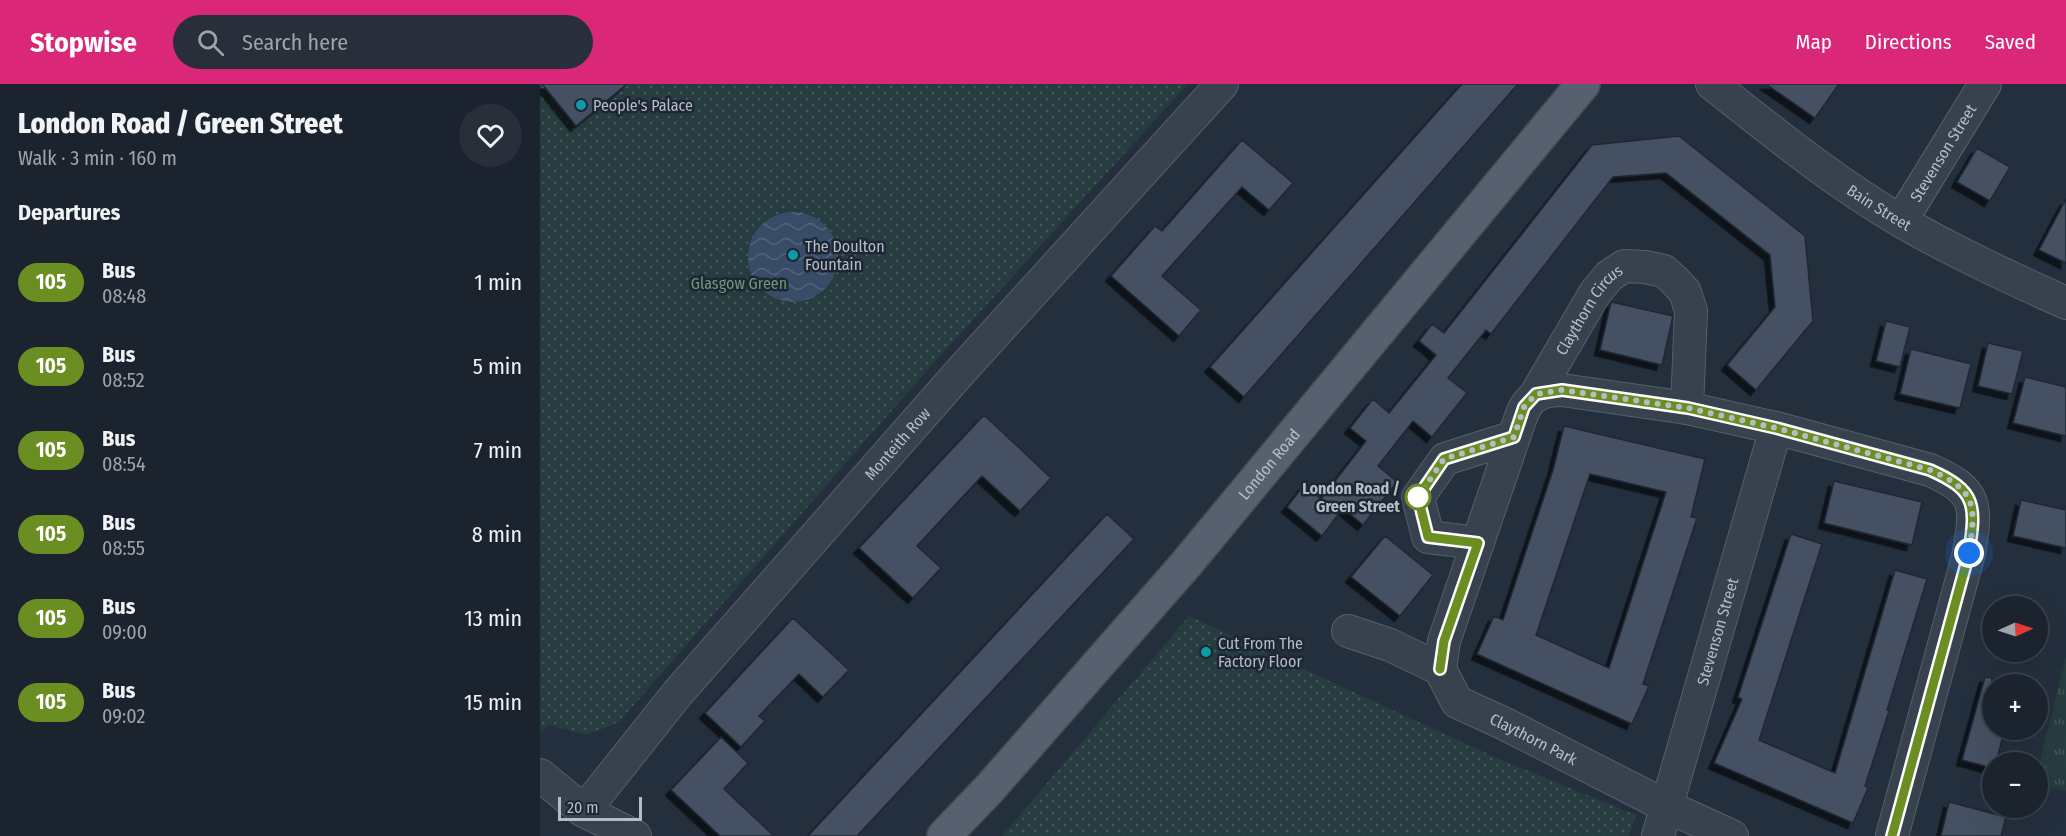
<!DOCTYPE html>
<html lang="en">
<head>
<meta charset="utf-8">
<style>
  :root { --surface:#1b232e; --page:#282f3a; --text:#f1f3f6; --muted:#a0a4aa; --line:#39404a; --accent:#db2777 }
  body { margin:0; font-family:"Fira Sans Condensed",sans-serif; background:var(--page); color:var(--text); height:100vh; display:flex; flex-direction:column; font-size:22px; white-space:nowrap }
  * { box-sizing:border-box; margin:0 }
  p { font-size:20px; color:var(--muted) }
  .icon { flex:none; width:33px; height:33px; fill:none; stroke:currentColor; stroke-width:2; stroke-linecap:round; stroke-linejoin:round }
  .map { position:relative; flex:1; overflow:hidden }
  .panel { display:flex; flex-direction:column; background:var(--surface); width:540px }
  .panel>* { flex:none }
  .badge { padding:0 12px; border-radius:20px; font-size:21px; line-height:39px }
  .needle { width:39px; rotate:87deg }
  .buttons { position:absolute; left:1442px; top:512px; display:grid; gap:12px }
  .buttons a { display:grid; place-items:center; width:66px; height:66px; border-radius:50%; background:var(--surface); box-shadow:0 6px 24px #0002,0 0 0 2px var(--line); font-size:30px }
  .scale { position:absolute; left:18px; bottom:15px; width:84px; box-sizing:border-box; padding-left:6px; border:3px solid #b4bcc9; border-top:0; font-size:16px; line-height:21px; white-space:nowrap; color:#b4bcc9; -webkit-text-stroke:4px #1d2633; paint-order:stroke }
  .you { position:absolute; width:30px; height:30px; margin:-15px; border:4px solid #fff; border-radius:50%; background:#1a73e8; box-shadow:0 0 0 9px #1a73e833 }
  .map>.badge { position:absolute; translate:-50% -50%; box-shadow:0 0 0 3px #fff }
  h2 { padding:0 18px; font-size:22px; line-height:54px }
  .round { display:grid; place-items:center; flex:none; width:63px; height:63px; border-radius:32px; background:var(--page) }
  .summary { display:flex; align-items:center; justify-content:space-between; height:102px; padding:0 18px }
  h1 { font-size:28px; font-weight:800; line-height:45px }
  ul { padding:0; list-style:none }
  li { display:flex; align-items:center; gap:18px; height:84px; padding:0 18px }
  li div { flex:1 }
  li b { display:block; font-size:22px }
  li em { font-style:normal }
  li .badge { min-width:66px; font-weight:700; text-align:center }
  header { display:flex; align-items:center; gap:36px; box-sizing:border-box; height:84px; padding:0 30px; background:var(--accent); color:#fff }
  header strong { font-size:28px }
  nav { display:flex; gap:33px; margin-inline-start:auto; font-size:21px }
  .search { width:420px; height:54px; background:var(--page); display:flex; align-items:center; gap:15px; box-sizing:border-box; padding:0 21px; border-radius:33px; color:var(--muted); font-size:22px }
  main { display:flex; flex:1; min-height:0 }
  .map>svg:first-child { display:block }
</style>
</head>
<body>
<header>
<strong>Stopwise</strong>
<div class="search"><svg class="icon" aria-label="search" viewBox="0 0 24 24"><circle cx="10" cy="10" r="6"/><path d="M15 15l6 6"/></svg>Search here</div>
<nav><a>Map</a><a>Directions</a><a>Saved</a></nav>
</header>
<main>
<section class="panel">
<div class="summary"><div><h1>London Road / Green Street</h1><p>Walk · 3 min · 160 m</p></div><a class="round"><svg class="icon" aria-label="heart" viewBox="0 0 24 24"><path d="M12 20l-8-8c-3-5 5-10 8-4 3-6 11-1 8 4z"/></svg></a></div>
<h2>Departures</h2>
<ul>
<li><span class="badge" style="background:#6b8e23;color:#fff">105</span><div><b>Bus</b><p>08:48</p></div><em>1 min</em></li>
<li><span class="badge" style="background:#6b8e23;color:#fff">105</span><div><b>Bus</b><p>08:52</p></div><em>5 min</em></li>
<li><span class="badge" style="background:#6b8e23;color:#fff">105</span><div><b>Bus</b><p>08:54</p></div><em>7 min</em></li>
<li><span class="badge" style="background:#6b8e23;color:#fff">105</span><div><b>Bus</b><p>08:55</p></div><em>8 min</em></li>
<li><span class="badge" style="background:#6b8e23;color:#fff">105</span><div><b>Bus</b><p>09:00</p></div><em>13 min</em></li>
<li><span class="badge" style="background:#6b8e23;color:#fff">105</span><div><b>Bus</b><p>09:02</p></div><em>15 min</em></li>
</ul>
</section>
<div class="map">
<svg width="1526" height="752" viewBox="0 0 1526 752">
  <defs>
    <pattern id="grass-tufts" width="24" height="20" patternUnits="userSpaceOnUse" patternTransform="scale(1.5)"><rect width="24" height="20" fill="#263c3f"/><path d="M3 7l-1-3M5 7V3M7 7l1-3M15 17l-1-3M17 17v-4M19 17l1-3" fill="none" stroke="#435659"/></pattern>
    <pattern id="park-dots" width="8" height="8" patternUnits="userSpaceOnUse" patternTransform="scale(1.5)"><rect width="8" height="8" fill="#263c3f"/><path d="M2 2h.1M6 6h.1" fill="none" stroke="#435659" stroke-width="1.8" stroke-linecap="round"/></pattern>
    <pattern id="water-waves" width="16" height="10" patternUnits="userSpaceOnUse" patternTransform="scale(1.5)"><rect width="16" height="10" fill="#394c67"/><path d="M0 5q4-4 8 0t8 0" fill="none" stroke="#53647b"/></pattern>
    <filter id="shadow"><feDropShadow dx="-5.5" dy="5.5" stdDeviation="0" flood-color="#0009"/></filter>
  </defs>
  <rect width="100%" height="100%" fill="#242f3e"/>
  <path fill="url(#grass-tufts)" d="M 1526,572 L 1526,707 L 1497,702 L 1497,690 Z"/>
  <path fill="url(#park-dots)" d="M 0,0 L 648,0 L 389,284 L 79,638 L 47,651 L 9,641 L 0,648 Z
    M 649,532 L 961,676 L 1096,731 L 1089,752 L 462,752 Z"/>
  <path fill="url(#water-waves)" d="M208 173a45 45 0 1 1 90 0a45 45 0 1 1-90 0Z"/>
  <path fill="#455162" stroke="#1f2835" stroke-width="1.5" fill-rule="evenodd" filter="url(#shadow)" d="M 2,0 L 87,0 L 36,42 Z
    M 922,0 L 978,0 L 704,313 L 670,283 Z
    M 1226,0 L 1299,0 L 1275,34 Z
    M 1139,52 L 1265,152 L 1273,237 L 1216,306 L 1187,281 L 1235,223 L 1230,171 L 1126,89 L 1073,93 L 951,250 L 946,246 L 908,294 L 927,309 L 892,353 L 873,337 L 838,382 L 857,398 L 823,441 L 803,424 L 782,452 L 747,423 L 764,401 L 781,415 L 826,357 L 810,344 L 833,315 L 849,329 L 896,271 L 879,257 L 892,240 L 904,249 L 1052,61 Z
    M 702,56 L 753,99 L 729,126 L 702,103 L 622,192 L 661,226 L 639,252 L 571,192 L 615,142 L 622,147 Z
    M 1437,64 L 1470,83 L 1450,117 L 1417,98 Z
    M 1526,115 L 1526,179 L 1499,166 Z
    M 1071,218 L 1133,232 L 1122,281 L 1060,266 Z
    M 1346,237 L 1370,243 L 1360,283 L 1336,277 Z
    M 1448,259 L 1483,267 L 1472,310 L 1438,302 Z
    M 1371,265 L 1431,280 L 1420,324 L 1360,310 Z
    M 1485,293 L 1526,303 L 1526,352 L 1473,339 Z
    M 444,331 L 511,394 L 480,427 L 442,392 L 377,462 L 401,484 L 373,514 L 319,464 Z
    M 1024,342 L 1165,375 L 1151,433 L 1157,434 L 1103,600 L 1109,602 L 1092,640 L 937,570 L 954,532 L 963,536 L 1013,386 ZM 1050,390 L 1126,408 L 1069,584 L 996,551 Z
    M 1294,397 L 1382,418 L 1372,461 L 1284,439 Z
    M 1481,416 L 1526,426 L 1526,464 L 1473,452 Z
    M 567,430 L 594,455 L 317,752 L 268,752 Z
    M 1251,450 L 1282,460 L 1219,656 L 1295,689 L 1355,486 L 1387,495 L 1347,626 L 1349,627 L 1325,702 L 1328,704 L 1313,739 L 1174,679 L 1202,615 L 1198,613 Z
    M 845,452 L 893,491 L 860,532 L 811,493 Z
    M 253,534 L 309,586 L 283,613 L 259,590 L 219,632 L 225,637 L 201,663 L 165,629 Z
    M 1445,593 L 1452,594 L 1452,645 L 1465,645 L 1456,678 L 1452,678 L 1452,684 L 1422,676 Z
    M 181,653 L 208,679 L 184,705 L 234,752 L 180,752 L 131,706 Z
    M 1409,718 L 1466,733 L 1461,752 L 1401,752 Z"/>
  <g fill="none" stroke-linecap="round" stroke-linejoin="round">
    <g stroke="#565f6c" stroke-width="34">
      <g id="minor">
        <path id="s1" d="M 1172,0 C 1233,48 1294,98 1361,137 C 1414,168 1471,194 1526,219"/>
        <path id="s2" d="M 1361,137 L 1445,0"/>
        <path id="s3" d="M 996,310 L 1055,209 L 1069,192 L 1084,182 L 1105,183 L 1124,187 L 1135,197 L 1145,208 L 1151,227 L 1147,324"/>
        <path d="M 938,459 L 888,453 L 878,413 L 905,375 L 974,353"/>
        <path id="s4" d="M 808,547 L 850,561 L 900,585 L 917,618 L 965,640 L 1126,722 L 1192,752"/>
        <path d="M 900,585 L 904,557 L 974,353 C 984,324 986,306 1022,306 L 1147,324 L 1236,344 L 1390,386 C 1438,407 1437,421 1429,469 L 1352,752"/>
        <path d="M 0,691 L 44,727 L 95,752"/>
        <path id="s5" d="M 44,727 L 137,610 L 421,287 L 682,0"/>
        <path id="s6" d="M 1118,752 L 1236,344"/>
      </g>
    </g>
    <g stroke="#414a57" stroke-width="36">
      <g id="primary">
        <path id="s7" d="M 404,752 L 450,704 L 647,479 L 1043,0"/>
      </g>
    </g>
    <use href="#minor" stroke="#38414e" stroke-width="32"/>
    <use href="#primary" stroke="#56606e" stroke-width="33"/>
  </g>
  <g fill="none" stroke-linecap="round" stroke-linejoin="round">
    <g stroke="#fff" stroke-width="14">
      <path id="line" d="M 900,585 L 904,557 L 938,459 L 888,453 L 878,413 L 904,375 L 974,353 L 984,323 L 996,310 L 1022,306 L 1148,324 L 1236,344 L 1390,386 C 1437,407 1436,421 1429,469 L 1352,752"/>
    </g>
    <use href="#line" stroke="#6b8e23" stroke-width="9"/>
    <path stroke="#b4bcc9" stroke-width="6" stroke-dasharray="0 10.8" d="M 878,413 L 904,375 L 974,353 L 984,323 L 996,310 L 1022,306 L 1148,324 L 1236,344 L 1390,386 C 1437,407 1436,421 1429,469"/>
  </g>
  <g fill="#0f9aa8" stroke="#1d2633" stroke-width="2">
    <circle cx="41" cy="21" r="6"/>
    <circle cx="253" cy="171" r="6"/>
    <circle cx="666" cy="568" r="6"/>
  </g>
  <circle fill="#fff" stroke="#6b8e23" stroke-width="3" cx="878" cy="413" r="12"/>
  <g text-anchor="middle" stroke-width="5" stroke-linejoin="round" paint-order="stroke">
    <g font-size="16" fill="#b4bcc9" stroke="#1d2633" text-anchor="start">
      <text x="53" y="27">People's Palace</text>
      <text x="265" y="168">The Doulton<tspan x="265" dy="18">Fountain</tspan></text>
      <text x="678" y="565">Cut From The<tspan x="678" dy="18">Factory Floor</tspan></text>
    </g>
    <g font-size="16" fill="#b4bcc9" stroke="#1d2633">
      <text dy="6" stroke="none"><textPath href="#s2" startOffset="80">Stevenson Street</textPath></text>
      <text dy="6" stroke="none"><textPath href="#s1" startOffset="208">Bain Street</textPath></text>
      <text dy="6" stroke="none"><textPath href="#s3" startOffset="100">Claythorn Circus</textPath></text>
      <text dy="6" stroke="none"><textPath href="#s5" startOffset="483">Monteith Row</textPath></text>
      <text dy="6" stroke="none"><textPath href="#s7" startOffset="494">London Road</textPath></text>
      <text dy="6" stroke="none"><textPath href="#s6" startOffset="213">Stevenson Street</textPath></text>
      <text dy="6" stroke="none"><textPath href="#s4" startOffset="222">Claythorn Park</textPath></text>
    </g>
    <g font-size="16" fill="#6b9a76" stroke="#1d2633">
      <text x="199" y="205">Glasgow Green</text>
    </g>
    <g font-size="16" font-weight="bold" fill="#b4bcc9" stroke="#1d2633" text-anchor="end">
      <text x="860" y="410">London Road /<tspan x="860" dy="18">Green Street</tspan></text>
    </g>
  </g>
</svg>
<div class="buttons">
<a><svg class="needle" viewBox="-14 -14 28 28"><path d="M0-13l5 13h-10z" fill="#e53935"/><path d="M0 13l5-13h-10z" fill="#a0a4aa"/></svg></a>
<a>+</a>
<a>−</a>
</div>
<div class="scale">20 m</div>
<div class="you" style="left:1429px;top:469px"></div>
</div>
</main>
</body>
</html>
